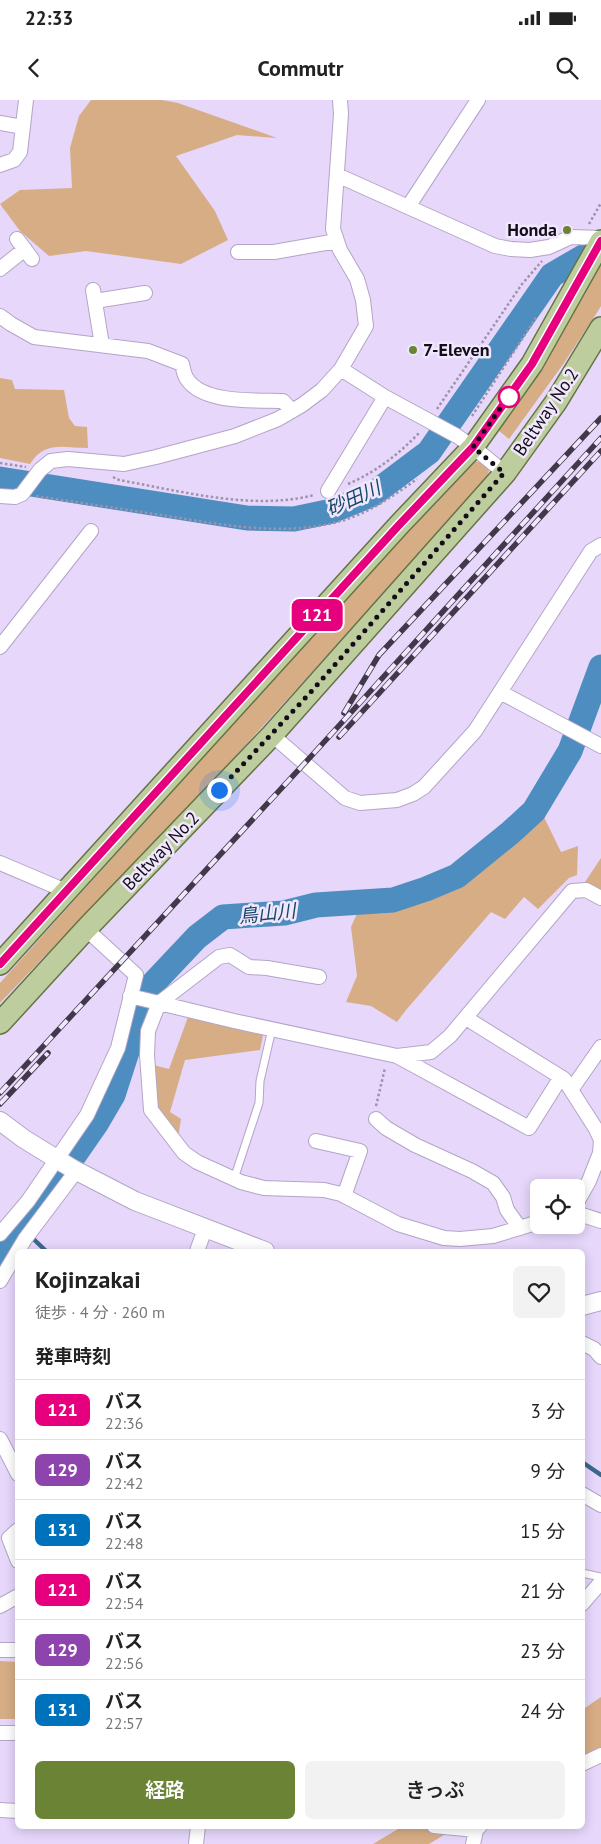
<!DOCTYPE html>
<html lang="ja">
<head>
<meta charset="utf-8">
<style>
  :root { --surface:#fff; --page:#f2f2f2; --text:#222; --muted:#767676; --line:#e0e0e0; --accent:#6b8335 }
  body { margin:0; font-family:"PT Sans","Noto Sans JP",sans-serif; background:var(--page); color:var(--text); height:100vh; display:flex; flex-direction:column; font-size:19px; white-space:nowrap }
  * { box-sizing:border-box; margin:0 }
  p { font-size:16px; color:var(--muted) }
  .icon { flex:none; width:28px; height:28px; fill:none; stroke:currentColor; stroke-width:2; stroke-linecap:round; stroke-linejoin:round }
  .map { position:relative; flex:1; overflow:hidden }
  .panel { position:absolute; left:15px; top:1149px; width:570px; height:580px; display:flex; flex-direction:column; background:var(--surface); border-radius:8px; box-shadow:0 2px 12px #0003 }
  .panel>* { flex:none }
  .badge { padding:0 10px; border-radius:8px; font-size:18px; line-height:32px }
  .fabs { position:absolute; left:530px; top:1079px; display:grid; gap:10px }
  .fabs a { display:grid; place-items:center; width:55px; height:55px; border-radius:8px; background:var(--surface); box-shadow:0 2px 12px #0003; font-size:25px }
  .you { position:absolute; width:25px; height:25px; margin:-12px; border:4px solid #fff; border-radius:50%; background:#1a73e8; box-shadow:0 0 0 8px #1a73e833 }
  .map>.badge { position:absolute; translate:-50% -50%; box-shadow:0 0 0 2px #fff }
  h2 { padding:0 20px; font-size:19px; line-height:45px }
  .round { display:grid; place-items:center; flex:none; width:52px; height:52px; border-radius:8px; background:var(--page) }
  .summary { display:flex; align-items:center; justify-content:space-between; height:85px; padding:0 20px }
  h1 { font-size:24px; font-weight:600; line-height:38px }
  .action { display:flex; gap:10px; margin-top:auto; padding:10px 20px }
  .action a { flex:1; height:58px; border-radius:8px; background:var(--accent); color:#fff; font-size:20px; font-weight:600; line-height:58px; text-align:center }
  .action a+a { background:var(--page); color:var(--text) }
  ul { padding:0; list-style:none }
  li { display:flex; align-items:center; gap:15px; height:60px; padding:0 20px; border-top:1px solid var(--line) }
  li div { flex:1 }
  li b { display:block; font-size:19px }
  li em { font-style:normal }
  li .badge { min-width:55px; font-weight:700; text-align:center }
  .status { display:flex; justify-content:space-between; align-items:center; height:35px; padding:0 25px; background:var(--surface); direction:ltr }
  .status svg { height:14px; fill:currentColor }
  header { display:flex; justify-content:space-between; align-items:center; height:65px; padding:0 20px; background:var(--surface); font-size:22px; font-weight:600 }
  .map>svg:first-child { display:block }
</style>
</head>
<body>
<div class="status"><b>22:33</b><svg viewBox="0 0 49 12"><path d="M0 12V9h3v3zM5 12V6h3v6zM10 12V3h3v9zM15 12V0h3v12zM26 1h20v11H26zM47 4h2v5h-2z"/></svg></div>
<header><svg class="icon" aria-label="back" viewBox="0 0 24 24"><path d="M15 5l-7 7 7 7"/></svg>Commutr<svg class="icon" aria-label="search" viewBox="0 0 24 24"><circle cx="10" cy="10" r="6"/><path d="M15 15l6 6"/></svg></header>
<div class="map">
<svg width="601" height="1744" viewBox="0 0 601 1744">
  <rect width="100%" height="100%" fill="#e6d7fb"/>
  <path fill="#d7ad86" d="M 91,0 L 162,0 L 178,3 L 277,38 L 237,35 L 176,56 L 215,111 L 228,140 L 181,164 L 86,151 L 49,156 L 20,131 L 0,104 L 20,90 L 72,88 L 70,48 L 79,16 Z
    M 601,164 L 601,206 L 598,211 L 564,263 L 509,339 L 498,330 L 551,253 Z
    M 0,278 L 12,280 L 15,289 L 64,290 L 69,318 L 75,326 L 87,327 L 88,348 C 64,348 45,340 30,364 L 0,358 Z
    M 474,361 L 484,363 L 489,370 L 487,380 L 138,763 L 82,817 L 0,903 L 0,883 L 465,366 Z
    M 542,713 L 561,752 L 578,746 L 577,775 L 569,778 L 538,809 L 524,797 L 505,819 L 491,812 L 406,910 L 397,922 L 371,906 L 346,902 L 357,876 L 351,827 L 360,807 L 397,804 L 463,781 Z
    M 601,758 L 601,791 L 585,782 Z
    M 188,917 L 263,935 L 260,950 L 185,960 L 170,1012 L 181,1019 L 178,1038 L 162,1017 L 154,1000 L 153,965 L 169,969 Z
    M 0,1561 L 17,1562 L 17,1619 L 0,1619 Z
    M 601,1597 L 601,1650 L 582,1660 L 582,1610 Z
    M 403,1726 C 419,1726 433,1731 449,1732 L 429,1744 L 373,1744 Z"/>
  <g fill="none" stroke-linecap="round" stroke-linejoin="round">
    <path stroke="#3c678d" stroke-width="4.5" d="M 21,1127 L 46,1151
      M 582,1362 L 601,1375"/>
    <path stroke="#4e8dbf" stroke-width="25" d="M 0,379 L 247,418 L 294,419 L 332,411 L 373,394 L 429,352 L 552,175 L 590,153 L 601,151
      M 0,1155 L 12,1137 L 35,1112 L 96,1024 L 113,995 L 147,890 L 197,837 L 223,817 L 284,813 L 316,805 L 393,800 L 426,789 L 457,776 L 510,733 L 534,711 L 570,651 L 601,567"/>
    <g stroke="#b3a5c7" stroke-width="9">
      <path id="service" d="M 234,1079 L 259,1003 L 260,981 L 272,929
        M 582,1473 L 601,1477"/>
    </g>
    <g stroke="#b3a5c7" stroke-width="16">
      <path id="minor" d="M 0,23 L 23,27
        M 0,65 L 14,60 L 20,52 L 26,0
        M 337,75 L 495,146 L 511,149 L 530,150 L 549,147 L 571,137 L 601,138
        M 408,107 L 478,0
        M 17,139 L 32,159
        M 238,152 L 274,152 L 337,141
        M 0,169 L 25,149
        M 93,190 L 102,245
        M 95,201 L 145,193
        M 0,216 L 11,224 L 34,237 L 148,251 L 182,264 C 183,268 184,275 187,279 C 203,304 256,300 283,301 L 292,311
        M 341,269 L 385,297 L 457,336 L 473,347 L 505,373
        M 328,391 L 385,297
        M 0,396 L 15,397 L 22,394 L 40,370 L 51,361 L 68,359 L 124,364 L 156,357 L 235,336 L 278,319 L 302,305 L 322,290 L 341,269 L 366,226 L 363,200 L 357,179 L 340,150 L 333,129 L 341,14 L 340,0
        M 0,547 L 91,431
        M 500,592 L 601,646
        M 272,635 L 345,698 L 360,703 L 397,700 L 413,694 L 424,687 L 475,631 L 591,451 L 601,445
        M 0,763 L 66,791
        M 319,877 L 267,868 L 249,867 L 230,855 L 219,857 L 159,903 L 148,931 L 147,955 L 151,1010 L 184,1053 L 197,1062 L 241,1082 L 264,1088 L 324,1090 L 341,1094 L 398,1124 L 444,1138 L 460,1139 L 493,1136 L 539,1122
        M 130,896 L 234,921 L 397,956 L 431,952 L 450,936 L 572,791 L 586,790 L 601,798
        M 466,918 L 564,979 L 596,1029 L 601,1040 L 600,1053 L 589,1081 L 576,1104
        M 397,956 L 529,1028 L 561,977
        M 571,990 L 601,947
        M 376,1019 L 386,1028 L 415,1045 L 472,1071 L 493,1083 L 503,1097 L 507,1110 L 520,1128
        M 316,1041 L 360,1051 L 344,1096
        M 576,1113 L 601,1121
        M 0,1134 L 28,1101 L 87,1015 L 118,948 L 136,875 L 86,829
        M 197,1151 L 205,1129
        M 0,1181 L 25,1139 L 77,1070
        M 582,1243 L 594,1249 L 601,1257
        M 0,1339 L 18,1374
        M 582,1394 L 601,1405
        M 18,1430 L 9,1438 L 18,1461
        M 582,1504 L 601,1482
        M 0,1506 L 18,1496
        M 0,1550 L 18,1550
        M 0,1633 L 18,1633
        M 582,1664 L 601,1655
        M 0,1710 L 18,1711
        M 434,1726 L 476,1730 L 480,1726
        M 196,1744 L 198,1726
        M 473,1744 L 477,1726"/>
    </g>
    <g stroke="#b3a5c7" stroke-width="20">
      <path id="tertiary" d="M 0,1021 L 24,1039 L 73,1069 L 135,1101 L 265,1151
        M 582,1206 L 601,1201"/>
    </g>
    <g stroke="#657444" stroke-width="24">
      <path id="primary" d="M 0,864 L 399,425 L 473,347 L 532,264 L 601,141
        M 0,923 L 86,829 L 272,635 L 505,373 L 556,302 L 601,228"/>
    </g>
    <path stroke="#9e92ad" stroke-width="2.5" stroke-dasharray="2.5 2.5" stroke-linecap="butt" d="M 589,124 L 601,103
      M 437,309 L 522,184 L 542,161
      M 472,316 L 537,216
      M 0,363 L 26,367
      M 113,377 L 119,380 C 181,391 253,411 314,395
      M 348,384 C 376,372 399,354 420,332
      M 36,396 C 80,403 124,409 167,416 C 224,425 285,437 341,421 C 369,413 393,396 417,379
      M 376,1006 L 385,968"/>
    <use href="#service" stroke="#fff" stroke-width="7"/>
    <use href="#minor" stroke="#fff" stroke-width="14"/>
    <use href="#tertiary" stroke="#fff" stroke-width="18"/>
    <use href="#primary" stroke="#bdcd9d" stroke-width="21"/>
    <g stroke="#41394a" stroke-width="5.5">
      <path id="rail" d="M 344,613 L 379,555 L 601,318
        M 339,637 L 601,351
        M 0,993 L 315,652 L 601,338
        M 0,1004 L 48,953"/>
    </g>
    <use href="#rail" stroke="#f0e7fd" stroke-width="4" stroke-dasharray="11" stroke-linecap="butt"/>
  </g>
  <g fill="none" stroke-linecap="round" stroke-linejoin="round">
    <g stroke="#fff" stroke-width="11">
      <path id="line" d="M 0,864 L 399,425 L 473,347 L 532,264 L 601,141"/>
    </g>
    <use href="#line" stroke="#e6007e" stroke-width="8"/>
    <path stroke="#130d19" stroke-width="5" stroke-dasharray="0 9" d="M 219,690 L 309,594 L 504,373 L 473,347 L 513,290 L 509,297"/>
  </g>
  <g fill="#6b8335" stroke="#f0e7fd" stroke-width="2">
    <circle cx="567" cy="130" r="5"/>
    <circle cx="413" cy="250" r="5"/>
  </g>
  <circle fill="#fff" stroke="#e6007e" stroke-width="2.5" cx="509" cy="297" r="10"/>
  <g text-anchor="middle" stroke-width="5" stroke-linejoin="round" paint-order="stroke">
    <g font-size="18" font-weight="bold" fill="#130d19" stroke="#f0e7fd" text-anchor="end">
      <text x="557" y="136">Honda</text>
      <text x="423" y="256" text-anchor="start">7-Eleven</text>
    </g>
    <g font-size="18" fill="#130d19" stroke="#f0e7fd">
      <text transform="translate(546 312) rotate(-56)" y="6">Beltway No.2</text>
      <text transform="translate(161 751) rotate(-46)" y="6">Beltway No.2</text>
    </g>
    <g font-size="19" font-style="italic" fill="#164668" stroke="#f0e7fd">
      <text transform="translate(353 398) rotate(-24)" y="7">砂田川</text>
      <text transform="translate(267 813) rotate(-6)" y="7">鳥山川</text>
    </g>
  </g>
</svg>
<div class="fabs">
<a><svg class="icon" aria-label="locate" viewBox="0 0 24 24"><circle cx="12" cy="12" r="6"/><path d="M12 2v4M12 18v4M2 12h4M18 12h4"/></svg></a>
</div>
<div class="you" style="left:219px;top:690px"></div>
<b class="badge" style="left:317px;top:515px;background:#e6007e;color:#fff">121</b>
<section class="panel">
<div class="summary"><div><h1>Kojinzakai</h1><p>徒歩 · 4 分 · 260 m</p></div><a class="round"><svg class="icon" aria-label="heart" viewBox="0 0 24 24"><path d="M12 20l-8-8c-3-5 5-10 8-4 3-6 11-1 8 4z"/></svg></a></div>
<h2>発車時刻</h2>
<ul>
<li><span class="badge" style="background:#e6007e;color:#fff">121</span><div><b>バス</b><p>22:36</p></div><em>3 分</em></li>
<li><span class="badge" style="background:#8e44ad;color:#fff">129</span><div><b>バス</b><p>22:42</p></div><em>9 分</em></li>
<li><span class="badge" style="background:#0072bc;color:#fff">131</span><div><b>バス</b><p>22:48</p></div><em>15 分</em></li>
<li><span class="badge" style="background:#e6007e;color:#fff">121</span><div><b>バス</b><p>22:54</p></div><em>21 分</em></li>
<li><span class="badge" style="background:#8e44ad;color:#fff">129</span><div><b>バス</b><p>22:56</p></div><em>23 分</em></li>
<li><span class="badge" style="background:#0072bc;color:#fff">131</span><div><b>バス</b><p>22:57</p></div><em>24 分</em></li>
</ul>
<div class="action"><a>経路</a><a>きっぷ</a></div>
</section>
</div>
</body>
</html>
